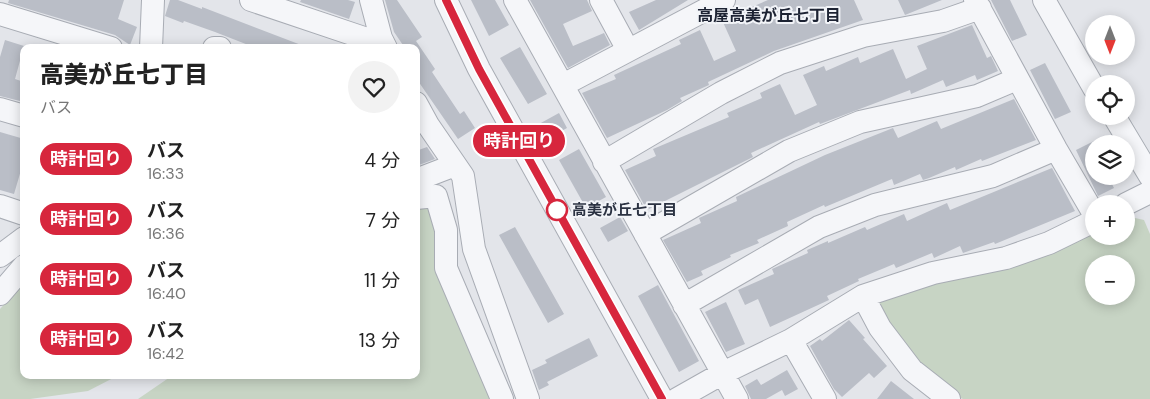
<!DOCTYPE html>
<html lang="ja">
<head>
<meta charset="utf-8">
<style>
  :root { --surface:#fff; --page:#f2f2f2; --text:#222; --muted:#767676 }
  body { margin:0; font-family:"DM Sans","Noto Sans JP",sans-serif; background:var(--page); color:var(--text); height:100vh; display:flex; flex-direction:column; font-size:19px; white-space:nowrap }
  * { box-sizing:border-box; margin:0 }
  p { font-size:16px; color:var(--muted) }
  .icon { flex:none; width:28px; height:28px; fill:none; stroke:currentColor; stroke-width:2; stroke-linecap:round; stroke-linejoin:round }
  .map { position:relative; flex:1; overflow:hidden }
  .details { position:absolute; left:20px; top:44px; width:400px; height:335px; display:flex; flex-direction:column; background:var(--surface); border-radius:10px; box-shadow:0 2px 12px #0003 }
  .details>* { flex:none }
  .badge { padding:0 10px; border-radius:16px; font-size:18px; line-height:32px }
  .needle { width:32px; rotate:180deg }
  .buttons { position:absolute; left:1085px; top:15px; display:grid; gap:10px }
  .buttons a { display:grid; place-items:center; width:50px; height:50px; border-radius:50%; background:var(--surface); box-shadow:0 2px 12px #0003; font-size:25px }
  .map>.badge { position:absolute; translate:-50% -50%; box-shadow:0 0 0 2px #fff }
  .round { display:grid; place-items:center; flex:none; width:52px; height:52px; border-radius:26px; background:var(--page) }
  .summary { display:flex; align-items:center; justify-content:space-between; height:85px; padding:0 20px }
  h1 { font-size:24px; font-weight:800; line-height:38px }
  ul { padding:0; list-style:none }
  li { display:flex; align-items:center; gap:15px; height:60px; padding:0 20px }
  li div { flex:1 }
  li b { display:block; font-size:19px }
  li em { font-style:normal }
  li .badge { min-width:55px; font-weight:700; text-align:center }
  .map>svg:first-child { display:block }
</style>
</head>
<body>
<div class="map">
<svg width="1150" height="399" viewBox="0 0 1150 399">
  <rect width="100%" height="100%" fill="#e3e5ea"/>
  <path fill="#c7d4c4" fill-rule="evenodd" d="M 416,204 L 438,204 L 450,267 L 503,399 L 138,399 L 173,375 L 416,375 Z
    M 1126,216 L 1144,220 L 1150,234 L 1150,399 L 963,399 L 948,392 L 905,353 L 879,302 L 1094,230 L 1094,236 L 1126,236 ZM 1094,264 L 1126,264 L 1126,296 L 1094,296 Z
    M 24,282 L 24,375 L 119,375 L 88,391 L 30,399 L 0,399 L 0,309 Z"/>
  <path fill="#babec7" d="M 9,0 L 124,0 L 118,19 L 137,27 L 130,45 L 115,35 L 8,3 Z
    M 170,0 L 178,0 L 202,9 L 202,7 L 309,48 L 256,48 L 215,32 L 184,21 L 183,23 L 165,16 Z
    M 301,0 L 348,0 L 355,2 L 349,19 L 300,2 Z
    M 385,0 L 397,0 L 422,37 L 416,41 L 435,69 L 432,72 L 460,114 L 464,111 L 475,128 L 458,139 L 416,78 L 416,48 L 405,48 L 394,32 Z
    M 471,0 L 495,0 L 509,25 L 489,36 Z
    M 530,0 L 587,0 L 592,11 L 563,24 L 573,46 L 604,33 L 610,45 L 568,68 Z
    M 656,0 L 688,0 L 639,30 L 629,12 Z
    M 768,0 L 854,0 L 863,20 L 774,51 L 708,82 L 709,85 L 680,98 L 682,101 L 667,110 L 607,138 L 582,93 L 616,79 L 614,75 L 681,44 L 679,40 L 700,30 L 714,61 L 736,51 L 722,20 Z
    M 898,0 L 942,0 L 905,15 Z
    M 991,0 L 1010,0 L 1027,35 L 1012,41 Z
    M 972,25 L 987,58 L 991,56 L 998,71 L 977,80 L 975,75 L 946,87 L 943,80 L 911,94 L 910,90 L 820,124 L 819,122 L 751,153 L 753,157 L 647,210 L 625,170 L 656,156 L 653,149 L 729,117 L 727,113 L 762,98 L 760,93 L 780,84 L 795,115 L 817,105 L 803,75 L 824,66 L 826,71 L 858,57 L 860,63 L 893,49 L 906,79 L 927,69 L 917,46 Z
    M 5,40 L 24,46 L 15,79 L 24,82 L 24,102 L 0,96 L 0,57 Z
    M 520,47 L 547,94 L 528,104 L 500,58 Z
    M 1045,63 L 1071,112 L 1055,119 L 1030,70 Z
    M 1014,99 L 1036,140 L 982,161 L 981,159 L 956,170 L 955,167 L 929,178 L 923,180 L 920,174 L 894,185 L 892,179 L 825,207 L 824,205 L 787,222 L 788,226 L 757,240 L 759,243 L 730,255 L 731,257 L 701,271 L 703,275 L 687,282 L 663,240 L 701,223 L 699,218 L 737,201 L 736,197 L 825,155 L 893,128 L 898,138 L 937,121 L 941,129 Z
    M 559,113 L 567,128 L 547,139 L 539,124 Z
    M 0,132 L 24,139 L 24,160 L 14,194 L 0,190 Z
    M 1094,141 L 1094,176 L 1108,176 L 1114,188 L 1098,196 L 1076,150 Z
    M 427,147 L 435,159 L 419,165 L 416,151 Z
    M 579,149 L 606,197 L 586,208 L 559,160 Z
    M 1052,168 L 1075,211 L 995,244 L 994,242 L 963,253 L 960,246 L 934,258 L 932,253 L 896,268 L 894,264 L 858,279 L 859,281 L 827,296 L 829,300 L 770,327 L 758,299 L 745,305 L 738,290 L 774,274 L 772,269 L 808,253 L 807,250 L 828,241 L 828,243 L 865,227 L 867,230 L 904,214 L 907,221 L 947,203 L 950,210 Z
    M 620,217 L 628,231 L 608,242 L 600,228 Z
    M 515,227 L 564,314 L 548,323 L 499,235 Z
    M 658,285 L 699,361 L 679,372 L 638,296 Z
    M 726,302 L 745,344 L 726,352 L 705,312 Z
    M 849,320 L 865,338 L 863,339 L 887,366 L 874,378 L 869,373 L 842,397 L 834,389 L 810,346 L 820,339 L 822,341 Z
    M 589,338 L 598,356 L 547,382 L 549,385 L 539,390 L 532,370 L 547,363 L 545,360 Z
    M 787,370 L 798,389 L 785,396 L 782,390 L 766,399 L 751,399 L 745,386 L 757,379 L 761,385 Z
    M 891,381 L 914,399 L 877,399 Z"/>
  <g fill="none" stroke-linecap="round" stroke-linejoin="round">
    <g stroke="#a8acb4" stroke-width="24">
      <path id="minor" d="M 251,0 L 367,39 L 381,38
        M 371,0 L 381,38 L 386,48
        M 446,0 L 479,69 L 662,399
        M 515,0 L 737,399
        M 601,0 L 628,50
        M 975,0 L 1056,149 L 1094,214
        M 1044,0 L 1094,88
        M 0,14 L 111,48
        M 151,48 L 153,0
        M 214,48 L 220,48
        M 563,85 L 724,0
        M 416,103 L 428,125 L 463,176 L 474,249 L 528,399
        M 0,109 L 24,116
        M 1114,116 L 1150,176
        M 604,162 L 721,93 L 780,63 L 863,36 L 943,21 L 980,8
        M 416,180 L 455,165
        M 416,198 L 436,196 L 446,230 L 446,268 L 502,399
        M 1126,204 L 1150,192
        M 0,206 L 24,214
        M 645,234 L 789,151 L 860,122 L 977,96 L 1017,79
        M 0,256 L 24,238
        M 0,294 L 24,266
        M 863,296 L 880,328 L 912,370 L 949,399
        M 684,305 L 819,227 L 875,205 L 993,176 L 1056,149
        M 791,340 L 825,399
        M 677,399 L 723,373 L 791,340 L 863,296 L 933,273 L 1006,258 L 1049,243 L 1094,221"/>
    </g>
    <use href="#minor" stroke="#f5f6f9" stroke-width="22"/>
  </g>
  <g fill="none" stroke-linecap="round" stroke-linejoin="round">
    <g stroke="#fff" stroke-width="11">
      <path id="line" d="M 446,0 L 479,69 L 662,399"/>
    </g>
    <use href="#line" stroke="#d7263d" stroke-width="8"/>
  </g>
  <circle fill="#fff" stroke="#d7263d" stroke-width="2.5" cx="557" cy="210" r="10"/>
  <g text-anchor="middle" stroke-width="4" stroke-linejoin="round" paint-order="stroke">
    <g font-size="15" font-weight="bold" fill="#2b3242" stroke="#f2f4f8" text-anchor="start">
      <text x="572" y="215">高美が丘七丁目</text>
    </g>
    <g font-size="16" font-weight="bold" fill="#1d2333" stroke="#f2f4f8">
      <text x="769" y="21">高屋高美が丘七丁目</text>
    </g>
  </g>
</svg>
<div class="buttons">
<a><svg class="needle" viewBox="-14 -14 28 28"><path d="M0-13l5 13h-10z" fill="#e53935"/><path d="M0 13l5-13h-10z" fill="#767676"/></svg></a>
<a><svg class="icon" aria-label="locate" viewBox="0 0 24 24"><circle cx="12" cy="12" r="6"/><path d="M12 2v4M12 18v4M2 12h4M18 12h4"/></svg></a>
<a><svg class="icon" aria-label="layers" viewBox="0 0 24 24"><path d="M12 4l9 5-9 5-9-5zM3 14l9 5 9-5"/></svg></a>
<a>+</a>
<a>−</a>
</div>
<b class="badge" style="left:519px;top:141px;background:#d7263d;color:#fff">時計回り</b>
<section class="details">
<div class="summary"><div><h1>高美が丘七丁目</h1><p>バス</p></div><a class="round"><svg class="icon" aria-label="heart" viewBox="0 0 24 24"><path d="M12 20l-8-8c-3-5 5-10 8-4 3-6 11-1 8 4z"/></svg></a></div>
<ul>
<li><span class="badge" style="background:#d7263d;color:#fff">時計回り</span><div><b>バス</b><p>16:33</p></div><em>4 分</em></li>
<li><span class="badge" style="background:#d7263d;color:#fff">時計回り</span><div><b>バス</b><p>16:36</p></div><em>7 分</em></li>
<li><span class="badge" style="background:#d7263d;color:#fff">時計回り</span><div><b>バス</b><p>16:40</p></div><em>11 分</em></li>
<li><span class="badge" style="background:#d7263d;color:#fff">時計回り</span><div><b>バス</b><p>16:42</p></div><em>13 分</em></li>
</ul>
</section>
</div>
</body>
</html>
